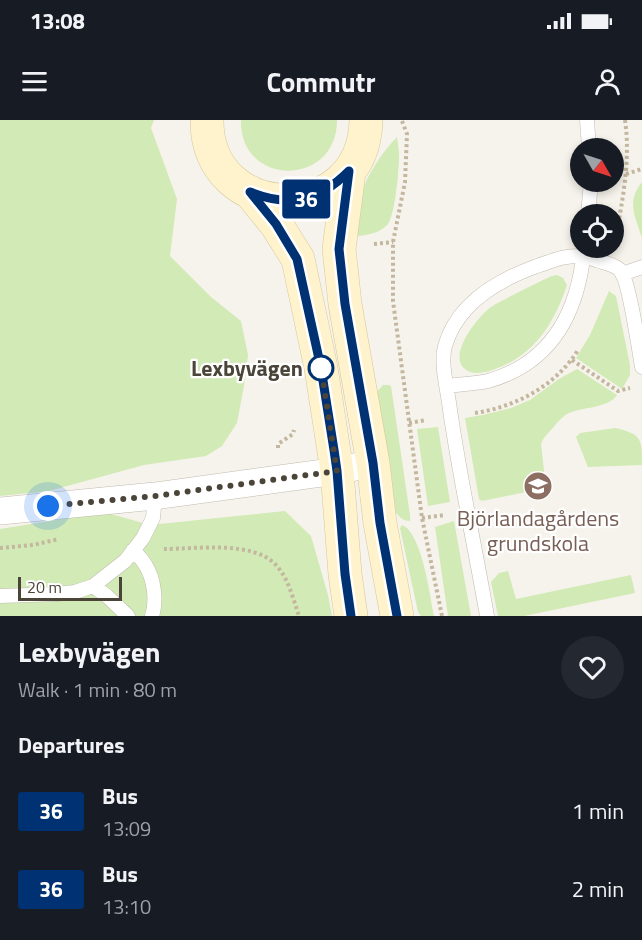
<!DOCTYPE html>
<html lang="en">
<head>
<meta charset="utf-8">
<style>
  :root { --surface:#171b24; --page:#242831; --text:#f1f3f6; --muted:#9ea1a6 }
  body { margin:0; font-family:"Titillium Web",sans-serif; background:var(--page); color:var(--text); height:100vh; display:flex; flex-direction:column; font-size:22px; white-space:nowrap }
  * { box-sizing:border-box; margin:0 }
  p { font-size:20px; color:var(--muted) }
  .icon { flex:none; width:33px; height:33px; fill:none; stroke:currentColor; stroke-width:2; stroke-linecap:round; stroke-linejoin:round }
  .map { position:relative; height:496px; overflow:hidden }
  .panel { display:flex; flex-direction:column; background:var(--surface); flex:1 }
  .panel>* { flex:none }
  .badge { padding:0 12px; border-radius:4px; font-size:21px; line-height:39px }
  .needle { width:39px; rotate:129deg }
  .tools { position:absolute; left:570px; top:18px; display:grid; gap:12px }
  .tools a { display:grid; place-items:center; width:54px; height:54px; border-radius:50%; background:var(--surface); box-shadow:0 3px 9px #0003; font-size:30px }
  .scale { position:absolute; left:18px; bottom:15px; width:104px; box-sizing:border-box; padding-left:6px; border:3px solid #4b4439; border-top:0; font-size:16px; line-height:21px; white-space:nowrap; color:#4b4439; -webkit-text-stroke:4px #fff; paint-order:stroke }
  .you { position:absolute; width:30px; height:30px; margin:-15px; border:4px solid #fff; border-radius:50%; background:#1a73e8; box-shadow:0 0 0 9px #1a73e833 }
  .map>.badge { position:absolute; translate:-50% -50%; box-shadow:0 0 0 3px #fff }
  h2 { padding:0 18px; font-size:22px; line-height:54px }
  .round { display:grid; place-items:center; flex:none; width:63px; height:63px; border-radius:32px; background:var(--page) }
  .overview { display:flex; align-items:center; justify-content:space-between; height:102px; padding:0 18px }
  h1 { font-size:28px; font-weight:700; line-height:45px }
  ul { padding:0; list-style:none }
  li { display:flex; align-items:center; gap:18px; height:78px; padding:0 18px }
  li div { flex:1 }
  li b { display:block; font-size:22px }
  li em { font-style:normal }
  li .badge { min-width:66px; font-weight:700; text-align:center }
  .status { display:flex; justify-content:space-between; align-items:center; height:42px; padding:0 30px; background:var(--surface); direction:ltr }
  .status svg { height:16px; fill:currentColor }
  header { display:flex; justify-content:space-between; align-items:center; height:78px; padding:0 18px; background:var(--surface); font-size:27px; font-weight:700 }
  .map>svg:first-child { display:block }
</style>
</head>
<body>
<div class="status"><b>13:08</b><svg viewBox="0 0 49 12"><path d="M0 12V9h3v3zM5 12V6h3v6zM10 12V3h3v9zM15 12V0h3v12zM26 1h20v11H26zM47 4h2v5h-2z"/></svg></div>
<header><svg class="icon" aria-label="menu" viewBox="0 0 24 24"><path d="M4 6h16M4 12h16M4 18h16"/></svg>Commutr<svg class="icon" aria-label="person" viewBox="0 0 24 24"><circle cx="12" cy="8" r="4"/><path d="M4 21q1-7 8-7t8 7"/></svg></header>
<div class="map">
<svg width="642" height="496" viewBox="0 0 642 496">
  <rect width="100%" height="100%" fill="#f6f3ec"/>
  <path fill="#d2eab5" d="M 0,0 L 154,0 L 151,8 L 177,79 L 170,136 L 211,177 L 241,201 L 248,235 L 244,266 L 237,303 L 222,326 L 206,336 L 144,345 L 49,371 L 0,376 Z
    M 241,0 L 337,0 C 337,68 239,67 241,0 Z
    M 397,17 C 398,24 399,30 399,36 C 399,49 395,97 387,105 C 378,115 363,115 351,117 C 355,101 358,85 363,70 C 368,53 385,29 397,17 Z
    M 642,62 L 642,118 C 635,96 626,82 642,62 Z
    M 557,155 L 563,158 L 567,165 C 555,202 534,236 495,249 C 487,252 476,255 468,251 C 444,239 477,197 491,187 C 497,183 504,180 511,176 C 525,169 538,162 552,156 Z
    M 609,171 L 616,176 L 630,245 L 630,255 L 622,269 L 576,238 L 590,215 Z
    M 577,249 L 617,275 C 609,288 583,287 569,293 C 562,296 557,303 552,309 C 547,314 543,318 541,324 L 546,368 L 482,381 L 479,379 L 465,298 L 483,295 L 511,288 L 530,280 L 559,259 Z
    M 383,265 L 388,265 L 391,266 L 410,395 L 410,401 C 403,401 401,398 396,393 L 375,274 Z
    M 438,307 L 450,382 L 428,386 L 417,309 Z
    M 615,308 C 642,314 642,319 642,345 L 588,347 L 576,317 L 580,313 Z
    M 285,391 L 311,416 L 328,475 L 332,496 L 0,496 L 0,409 L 93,394 L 111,394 L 150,405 Z
    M 454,401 L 471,496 L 448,496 L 435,407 Z
    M 402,405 C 422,413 430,475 434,496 L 421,496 L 418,492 L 400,408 Z
    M 508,451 L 516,479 L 631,455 L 635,473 L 524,496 L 498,496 L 491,462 L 499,453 Z"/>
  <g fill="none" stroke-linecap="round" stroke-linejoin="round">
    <g stroke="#c2bbae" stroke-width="15">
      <path id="lane" d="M 587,0 L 589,28
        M 588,94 L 591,62
        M 622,154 L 642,147
        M 447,266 C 460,264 475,264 488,261 C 552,243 578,192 584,130
        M 133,430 C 138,435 143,440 146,446 C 154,459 157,481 152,496
        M 93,466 L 107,476 L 128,496
        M 0,476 L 58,474 L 75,472 L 93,466 L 125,441 L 143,418 L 153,398 L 155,376
        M 487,496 C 475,427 460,359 450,290 C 448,271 440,244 445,226 C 457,184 498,160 537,146 C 552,141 565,135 581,136 C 587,136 593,139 599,141 C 605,143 615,145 620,150 C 629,159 639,230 642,247"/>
    </g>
    <g stroke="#c2bbae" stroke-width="28">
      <path id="street" d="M 0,391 L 155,376 L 337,351 L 373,343"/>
    </g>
    <g stroke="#d6c79b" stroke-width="34">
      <path id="secondary" d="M 207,0 C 206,105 364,109 366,0
        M 349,52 L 339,129 L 345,184 L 373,343 L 380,403 L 397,496
        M 250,72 L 276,104 L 298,139 L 321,248 L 337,351 L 345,454 L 351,496"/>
    </g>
    <path stroke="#c4b79f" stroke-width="4" stroke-dasharray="3 3" stroke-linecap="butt" d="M 402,1 L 407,14 L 405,62 L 393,122 L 393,181 L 422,398 L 442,496
      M 626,54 L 642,49
      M 615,122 C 622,82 631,41 625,0
      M 374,124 L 393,122
      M 572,240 L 618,271 L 630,268
      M 475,293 C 515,287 556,266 578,230
      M 409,303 L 426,300
      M 278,328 L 278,324 L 293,314 L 294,310
      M 422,398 L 445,395
      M 0,428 L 33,425 L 59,419
      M 164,429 C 195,429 253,420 276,445 C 289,459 293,479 299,496"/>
    <use href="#lane" stroke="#fff" stroke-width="14"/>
    <use href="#street" stroke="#fff" stroke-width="27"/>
    <use href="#secondary" stroke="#fff3cd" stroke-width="33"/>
  </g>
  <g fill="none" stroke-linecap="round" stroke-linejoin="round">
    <g stroke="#fff" stroke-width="14">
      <path id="line" d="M 351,496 L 345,454 L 337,351 L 334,330 L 321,248 L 297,139 L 276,104 L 250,72 C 290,88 318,82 349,51 L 339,129 L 345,184 L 373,343 L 380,403 L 397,496"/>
    </g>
    <use href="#line" stroke="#003273" stroke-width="9"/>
    <path stroke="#4b4439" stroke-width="6" stroke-dasharray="0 10.8" d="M 48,386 L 155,376 L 337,351 L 321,248"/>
  </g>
  <defs>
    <g id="school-disc" transform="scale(1.5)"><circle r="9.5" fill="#8d6e63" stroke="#fff"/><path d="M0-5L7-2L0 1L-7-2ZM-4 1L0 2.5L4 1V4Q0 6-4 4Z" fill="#fff"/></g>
  </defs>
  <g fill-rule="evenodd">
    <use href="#school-disc" x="538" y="366"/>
  </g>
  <circle fill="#fff" stroke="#003273" stroke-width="3" cx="321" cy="248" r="12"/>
  <g text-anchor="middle" stroke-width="4.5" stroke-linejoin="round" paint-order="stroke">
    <g font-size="22" font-weight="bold" fill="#4b4439" stroke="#fff" text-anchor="end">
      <text x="303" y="256">Lexbyvägen</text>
    </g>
    <g font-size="22" fill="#785e54" stroke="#fff">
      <text x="538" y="406">Björlandagårdens<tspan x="538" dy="25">grundskola</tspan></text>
    </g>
  </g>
</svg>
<div class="tools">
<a><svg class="needle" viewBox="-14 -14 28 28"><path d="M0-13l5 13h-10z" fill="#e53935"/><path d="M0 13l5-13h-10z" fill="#9ea1a6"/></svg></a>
<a><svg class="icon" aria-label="locate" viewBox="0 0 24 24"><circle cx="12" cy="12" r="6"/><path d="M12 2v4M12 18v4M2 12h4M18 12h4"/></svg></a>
</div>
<div class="scale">20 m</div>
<div class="you" style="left:48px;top:386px"></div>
<b class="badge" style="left:306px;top:79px;background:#003273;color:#fff">36</b>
</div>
<section class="panel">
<div class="overview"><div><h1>Lexbyvägen</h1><p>Walk · 1 min · 80 m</p></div><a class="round"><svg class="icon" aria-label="heart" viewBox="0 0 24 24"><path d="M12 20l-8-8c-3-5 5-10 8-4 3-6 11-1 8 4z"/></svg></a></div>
<h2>Departures</h2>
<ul>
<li><span class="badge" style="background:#003273;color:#fff">36</span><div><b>Bus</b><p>13:09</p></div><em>1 min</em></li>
<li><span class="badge" style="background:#003273;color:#fff">36</span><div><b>Bus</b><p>13:10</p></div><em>2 min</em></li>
</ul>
</section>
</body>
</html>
